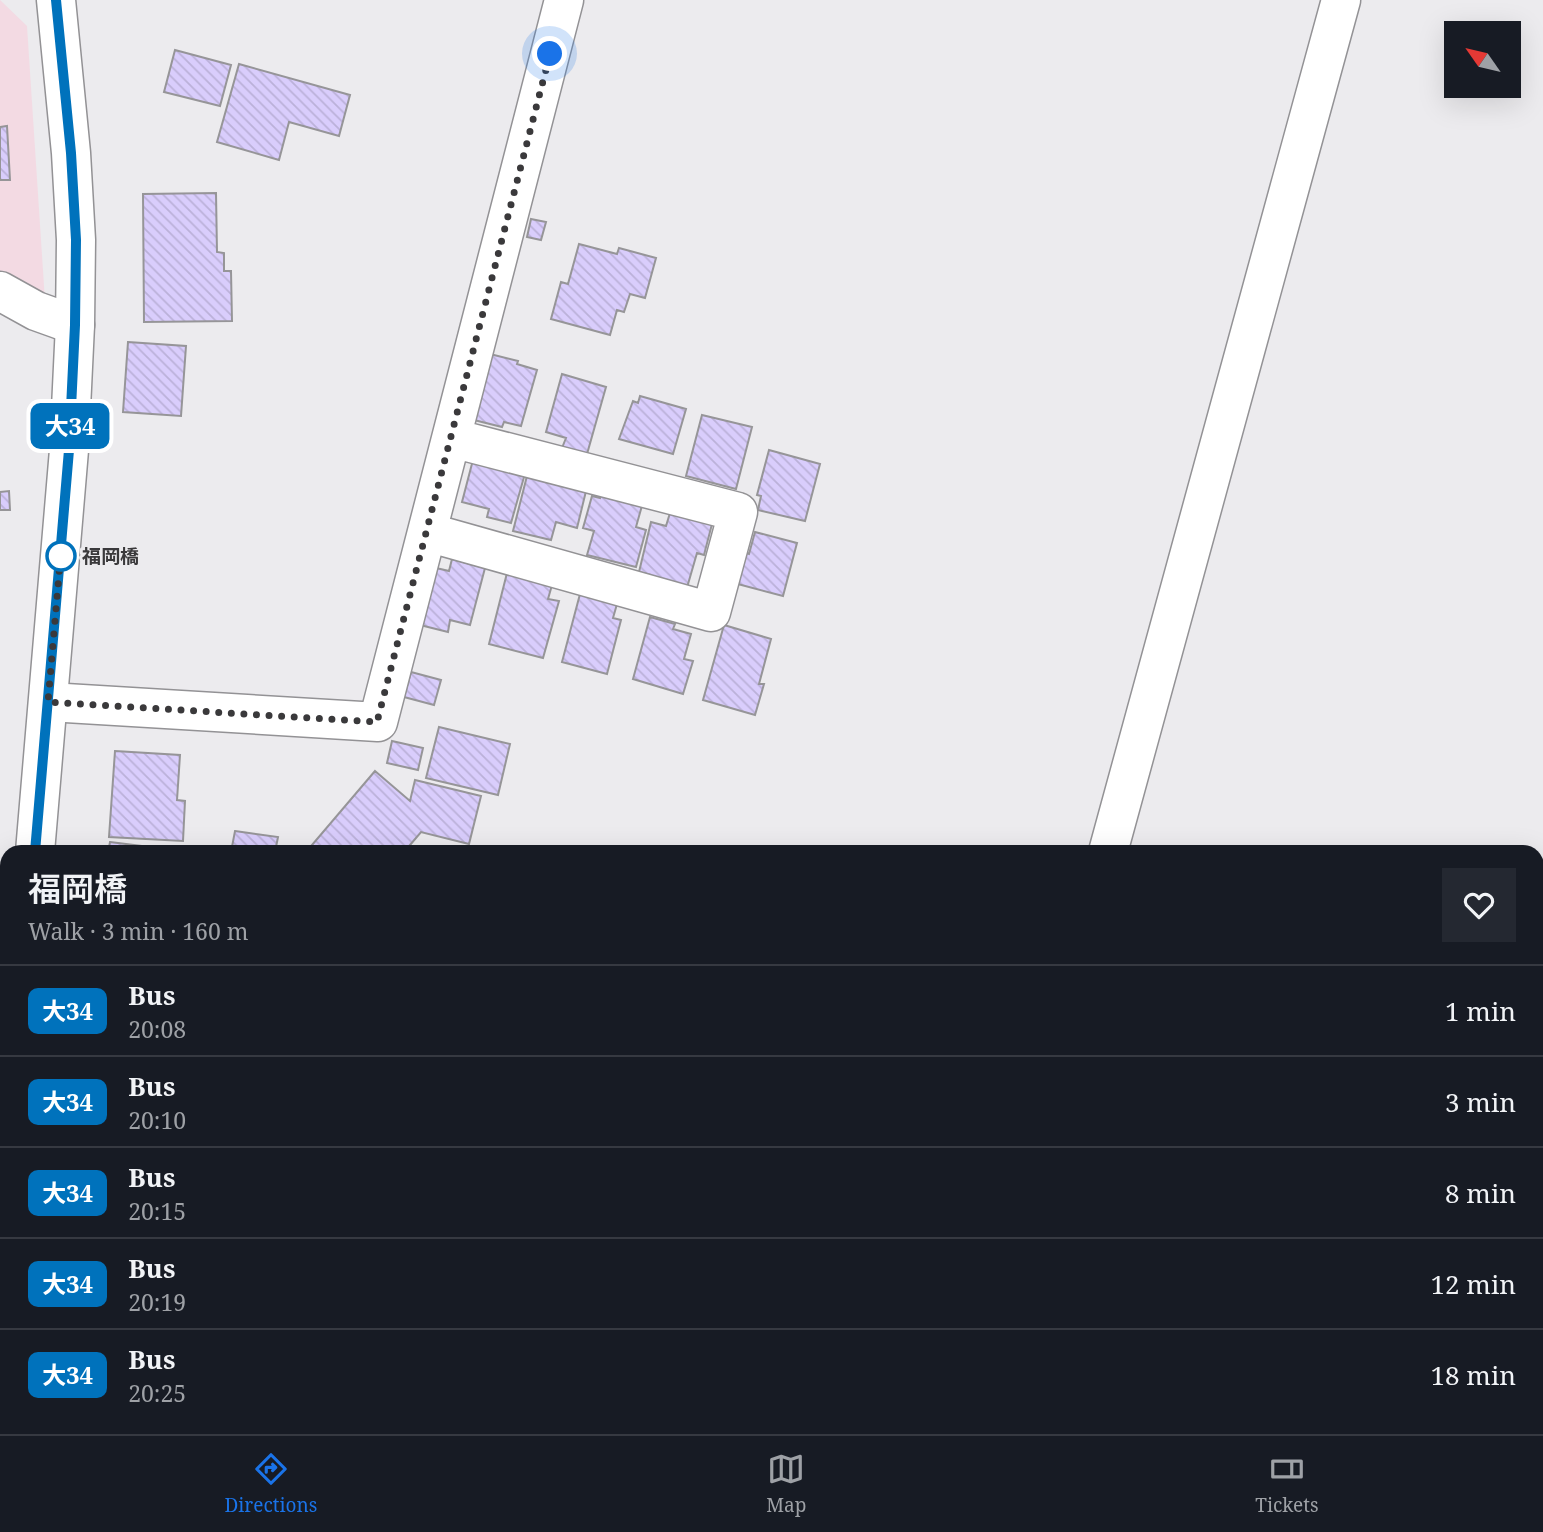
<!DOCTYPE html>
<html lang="en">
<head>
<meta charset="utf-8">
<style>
  :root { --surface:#171b24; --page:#242831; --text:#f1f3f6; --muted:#9ea1a6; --line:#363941; --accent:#1a73e8 }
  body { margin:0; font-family:"Noto Serif","Noto Sans JP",serif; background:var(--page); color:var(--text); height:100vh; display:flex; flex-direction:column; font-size:26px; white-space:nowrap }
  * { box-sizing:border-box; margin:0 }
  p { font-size:23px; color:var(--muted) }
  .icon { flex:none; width:38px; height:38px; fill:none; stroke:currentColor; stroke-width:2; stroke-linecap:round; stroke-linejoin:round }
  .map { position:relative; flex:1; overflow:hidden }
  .side { position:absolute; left:0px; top:845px; width:1544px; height:590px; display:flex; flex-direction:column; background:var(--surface); border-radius:21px 21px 0 0; box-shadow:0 7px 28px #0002 }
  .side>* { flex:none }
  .badge { padding:0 14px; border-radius:10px; font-size:24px; line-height:46px }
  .needle { width:46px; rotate:304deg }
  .buttons { position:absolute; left:1444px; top:21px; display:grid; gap:14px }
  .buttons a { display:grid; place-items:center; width:77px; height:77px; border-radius:0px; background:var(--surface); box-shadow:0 7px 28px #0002; font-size:35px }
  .you { position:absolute; width:35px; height:35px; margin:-18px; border:5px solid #fff; border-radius:50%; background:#1a73e8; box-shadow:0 0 0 10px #1a73e833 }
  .map>.badge { position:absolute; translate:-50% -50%; box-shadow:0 0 0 4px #fff }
  .round { display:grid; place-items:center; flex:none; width:74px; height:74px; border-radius:0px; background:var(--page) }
  .headline { display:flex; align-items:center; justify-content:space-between; height:119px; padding:0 28px }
  h1 { font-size:33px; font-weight:600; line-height:52px }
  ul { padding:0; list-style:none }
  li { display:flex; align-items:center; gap:21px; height:91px; padding:0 28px; border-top:2px solid var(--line) }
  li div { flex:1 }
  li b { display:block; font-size:26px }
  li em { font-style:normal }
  li .badge { min-width:77px; font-weight:700; text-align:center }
  .menu { display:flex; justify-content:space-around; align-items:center; height:98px; border-top:2px solid var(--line); background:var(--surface); font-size:19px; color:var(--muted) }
  .menu a { display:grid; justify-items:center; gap:4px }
  .menu .current { color:var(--accent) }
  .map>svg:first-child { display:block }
</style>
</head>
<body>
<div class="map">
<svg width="1543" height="1434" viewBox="0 0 1543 1434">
  <defs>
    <pattern id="building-back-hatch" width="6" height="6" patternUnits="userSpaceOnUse" patternTransform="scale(1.75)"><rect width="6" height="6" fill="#d9cdfc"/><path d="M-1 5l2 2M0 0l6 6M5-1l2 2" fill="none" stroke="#bbb1d9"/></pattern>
  </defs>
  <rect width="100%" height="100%" fill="#ecebee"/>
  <path fill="#f3dae3" d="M 0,0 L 27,26 L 45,301 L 0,275 Z"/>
  <path fill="#f2dae5" d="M 260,1428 L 747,1428 L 809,1434 L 253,1434 Z"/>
  <path fill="#6cafce" d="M 1537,1218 L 1543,1219 L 1543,1338 L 1537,1337 Z"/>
  <path fill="#ecebee" d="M 0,1084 L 7,1084 L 7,1203 L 0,1204 Z"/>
  <path fill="url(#building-back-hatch)" stroke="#969598" stroke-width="2" d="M 175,50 L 231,65 L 220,106 L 164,92 Z
    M 239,64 L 350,95 L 339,136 L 289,122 L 279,160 L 217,142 Z
    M 7,126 L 10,180 L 0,180 L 0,127 Z
    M 216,193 L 217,252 L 224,253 L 224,271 L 231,271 L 232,321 L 144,322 L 143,194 Z
    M 531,219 L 546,222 L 541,240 L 527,237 Z
    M 579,244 L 617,254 L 619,248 L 656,258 L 645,298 L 630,294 L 624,312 L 617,310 L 610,335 L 551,319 L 561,282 L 568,284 Z
    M 128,342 L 186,346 L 181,416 L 123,412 Z
    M 490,354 L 518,361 L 517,364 L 537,370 L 521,426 L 504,422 L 502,427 L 474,420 Z
    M 562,374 L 606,387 L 587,454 L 562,448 L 566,438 L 546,432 Z
    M 640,396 L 686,409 L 673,454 L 619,439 L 633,401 L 638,403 Z
    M 702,415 L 752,427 L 736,489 L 686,476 Z
    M 769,450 L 820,464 L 805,521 L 758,510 L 761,496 L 757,495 Z
    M 474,456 L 526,470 L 511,523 L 487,517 L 489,509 L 462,502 Z
    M 528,472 L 587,487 L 577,528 L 556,522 L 551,540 L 513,531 Z
    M 9,491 L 10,510 L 0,510 L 0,492 Z
    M 601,491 L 643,502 L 636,527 L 646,530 L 636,567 L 587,555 L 594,531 L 583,528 L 592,496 L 600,498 Z
    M 670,513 L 712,524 L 704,555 L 697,553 L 686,591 L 650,582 L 651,575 L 639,572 L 651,522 L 666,526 Z
    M 755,532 L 797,543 L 783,596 L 734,583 L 743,552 L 749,554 Z
    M 452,559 L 485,568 L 470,625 L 450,620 L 448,632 L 420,625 L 436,568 L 449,571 Z
    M 507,573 L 552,585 L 548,599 L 559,601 L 543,658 L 489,644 Z
    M 580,594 L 617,604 L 613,618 L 621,620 L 607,674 L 562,662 Z
    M 650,617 L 675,624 L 673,629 L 691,634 L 684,659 L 693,661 L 683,694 L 633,679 Z
    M 724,625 L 771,639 L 759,684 L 764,684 L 755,715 L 703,700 Z
    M 411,672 L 441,680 L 434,705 L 404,697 Z
    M 439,727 L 510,744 L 498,795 L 426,778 Z
    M 392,741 L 423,748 L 418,770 L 387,763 Z
    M 115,751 L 180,755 L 177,800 L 185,801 L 183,841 L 109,837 Z
    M 375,771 L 410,801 L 415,780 L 481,796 L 469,844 L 421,832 L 410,845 L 416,850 L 414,852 L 306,852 Z
    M 235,831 L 278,837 L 275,852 L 231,852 Z
    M 110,842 L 181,851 L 181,852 L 108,852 Z"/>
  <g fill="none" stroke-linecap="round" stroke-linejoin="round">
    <g stroke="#939295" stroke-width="41">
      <path id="street" d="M 0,291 L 36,311 L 75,325
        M 427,532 L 711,612 L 738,512 L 452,438
        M 49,702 L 378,722 L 564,0
        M 1108,852 L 1341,0"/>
    </g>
    <g stroke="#939295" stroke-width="41">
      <path id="secondary" d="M 35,852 L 69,450 L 75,325 L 76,240 L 71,153 L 56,0
        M 0,1275 L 7,1199"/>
    </g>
    <path stroke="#b6b5b7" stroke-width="4.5" stroke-dasharray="2 5" stroke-linecap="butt" d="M 0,935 L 7,934
      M 1536,1080 L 1543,1081
      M 1409,1428 L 1464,1434"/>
    <use href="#street" stroke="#fff" stroke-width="38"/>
    <use href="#secondary" stroke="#fff" stroke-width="38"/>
  </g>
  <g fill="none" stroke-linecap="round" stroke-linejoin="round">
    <g stroke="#fff" stroke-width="16">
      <path id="line" d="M 35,852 L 69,450 L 75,325 L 76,240 L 71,153 L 56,0"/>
    </g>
    <use href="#line" stroke="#0072bc" stroke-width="10"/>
    <path stroke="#3a393b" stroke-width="7" stroke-dasharray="0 12.6" d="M 61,556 L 61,551 L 48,702 L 377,722 L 550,54"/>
  </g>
  <circle fill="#fff" stroke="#0072bc" stroke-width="3.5" cx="61" cy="556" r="14"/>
  <g text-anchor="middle" stroke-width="6" stroke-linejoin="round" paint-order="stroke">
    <g font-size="19" font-weight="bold" fill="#3a393b" stroke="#ecebee" text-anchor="start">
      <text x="82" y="563">福岡橋</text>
    </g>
  </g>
</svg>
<div class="buttons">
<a><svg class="needle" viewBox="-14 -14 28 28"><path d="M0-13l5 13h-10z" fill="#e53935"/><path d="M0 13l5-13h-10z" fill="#9ea1a6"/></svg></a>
</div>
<div class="you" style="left:550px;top:54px"></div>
<b class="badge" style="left:70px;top:426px;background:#0072bc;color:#fff">大34</b>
<section class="side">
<div class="headline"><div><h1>福岡橋</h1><p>Walk · 3 min · 160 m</p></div><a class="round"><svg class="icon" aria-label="heart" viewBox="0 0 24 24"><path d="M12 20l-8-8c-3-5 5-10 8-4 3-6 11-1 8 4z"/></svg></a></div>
<ul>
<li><span class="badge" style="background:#0072bc;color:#fff">大34</span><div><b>Bus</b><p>20:08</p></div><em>1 min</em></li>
<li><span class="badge" style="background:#0072bc;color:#fff">大34</span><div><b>Bus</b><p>20:10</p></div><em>3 min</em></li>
<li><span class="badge" style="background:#0072bc;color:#fff">大34</span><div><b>Bus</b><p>20:15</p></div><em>8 min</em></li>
<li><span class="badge" style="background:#0072bc;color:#fff">大34</span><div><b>Bus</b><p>20:19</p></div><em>12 min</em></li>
<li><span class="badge" style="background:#0072bc;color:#fff">大34</span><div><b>Bus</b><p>20:25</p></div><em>18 min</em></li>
</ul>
</section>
</div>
<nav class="menu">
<a class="current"><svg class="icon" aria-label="directions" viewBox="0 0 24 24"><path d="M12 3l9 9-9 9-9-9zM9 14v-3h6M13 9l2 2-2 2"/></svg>Directions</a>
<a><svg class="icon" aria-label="map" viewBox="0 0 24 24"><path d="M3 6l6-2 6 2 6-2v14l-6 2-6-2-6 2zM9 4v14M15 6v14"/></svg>Map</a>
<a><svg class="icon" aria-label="tickets" viewBox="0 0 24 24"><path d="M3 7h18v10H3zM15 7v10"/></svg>Tickets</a>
</nav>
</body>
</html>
